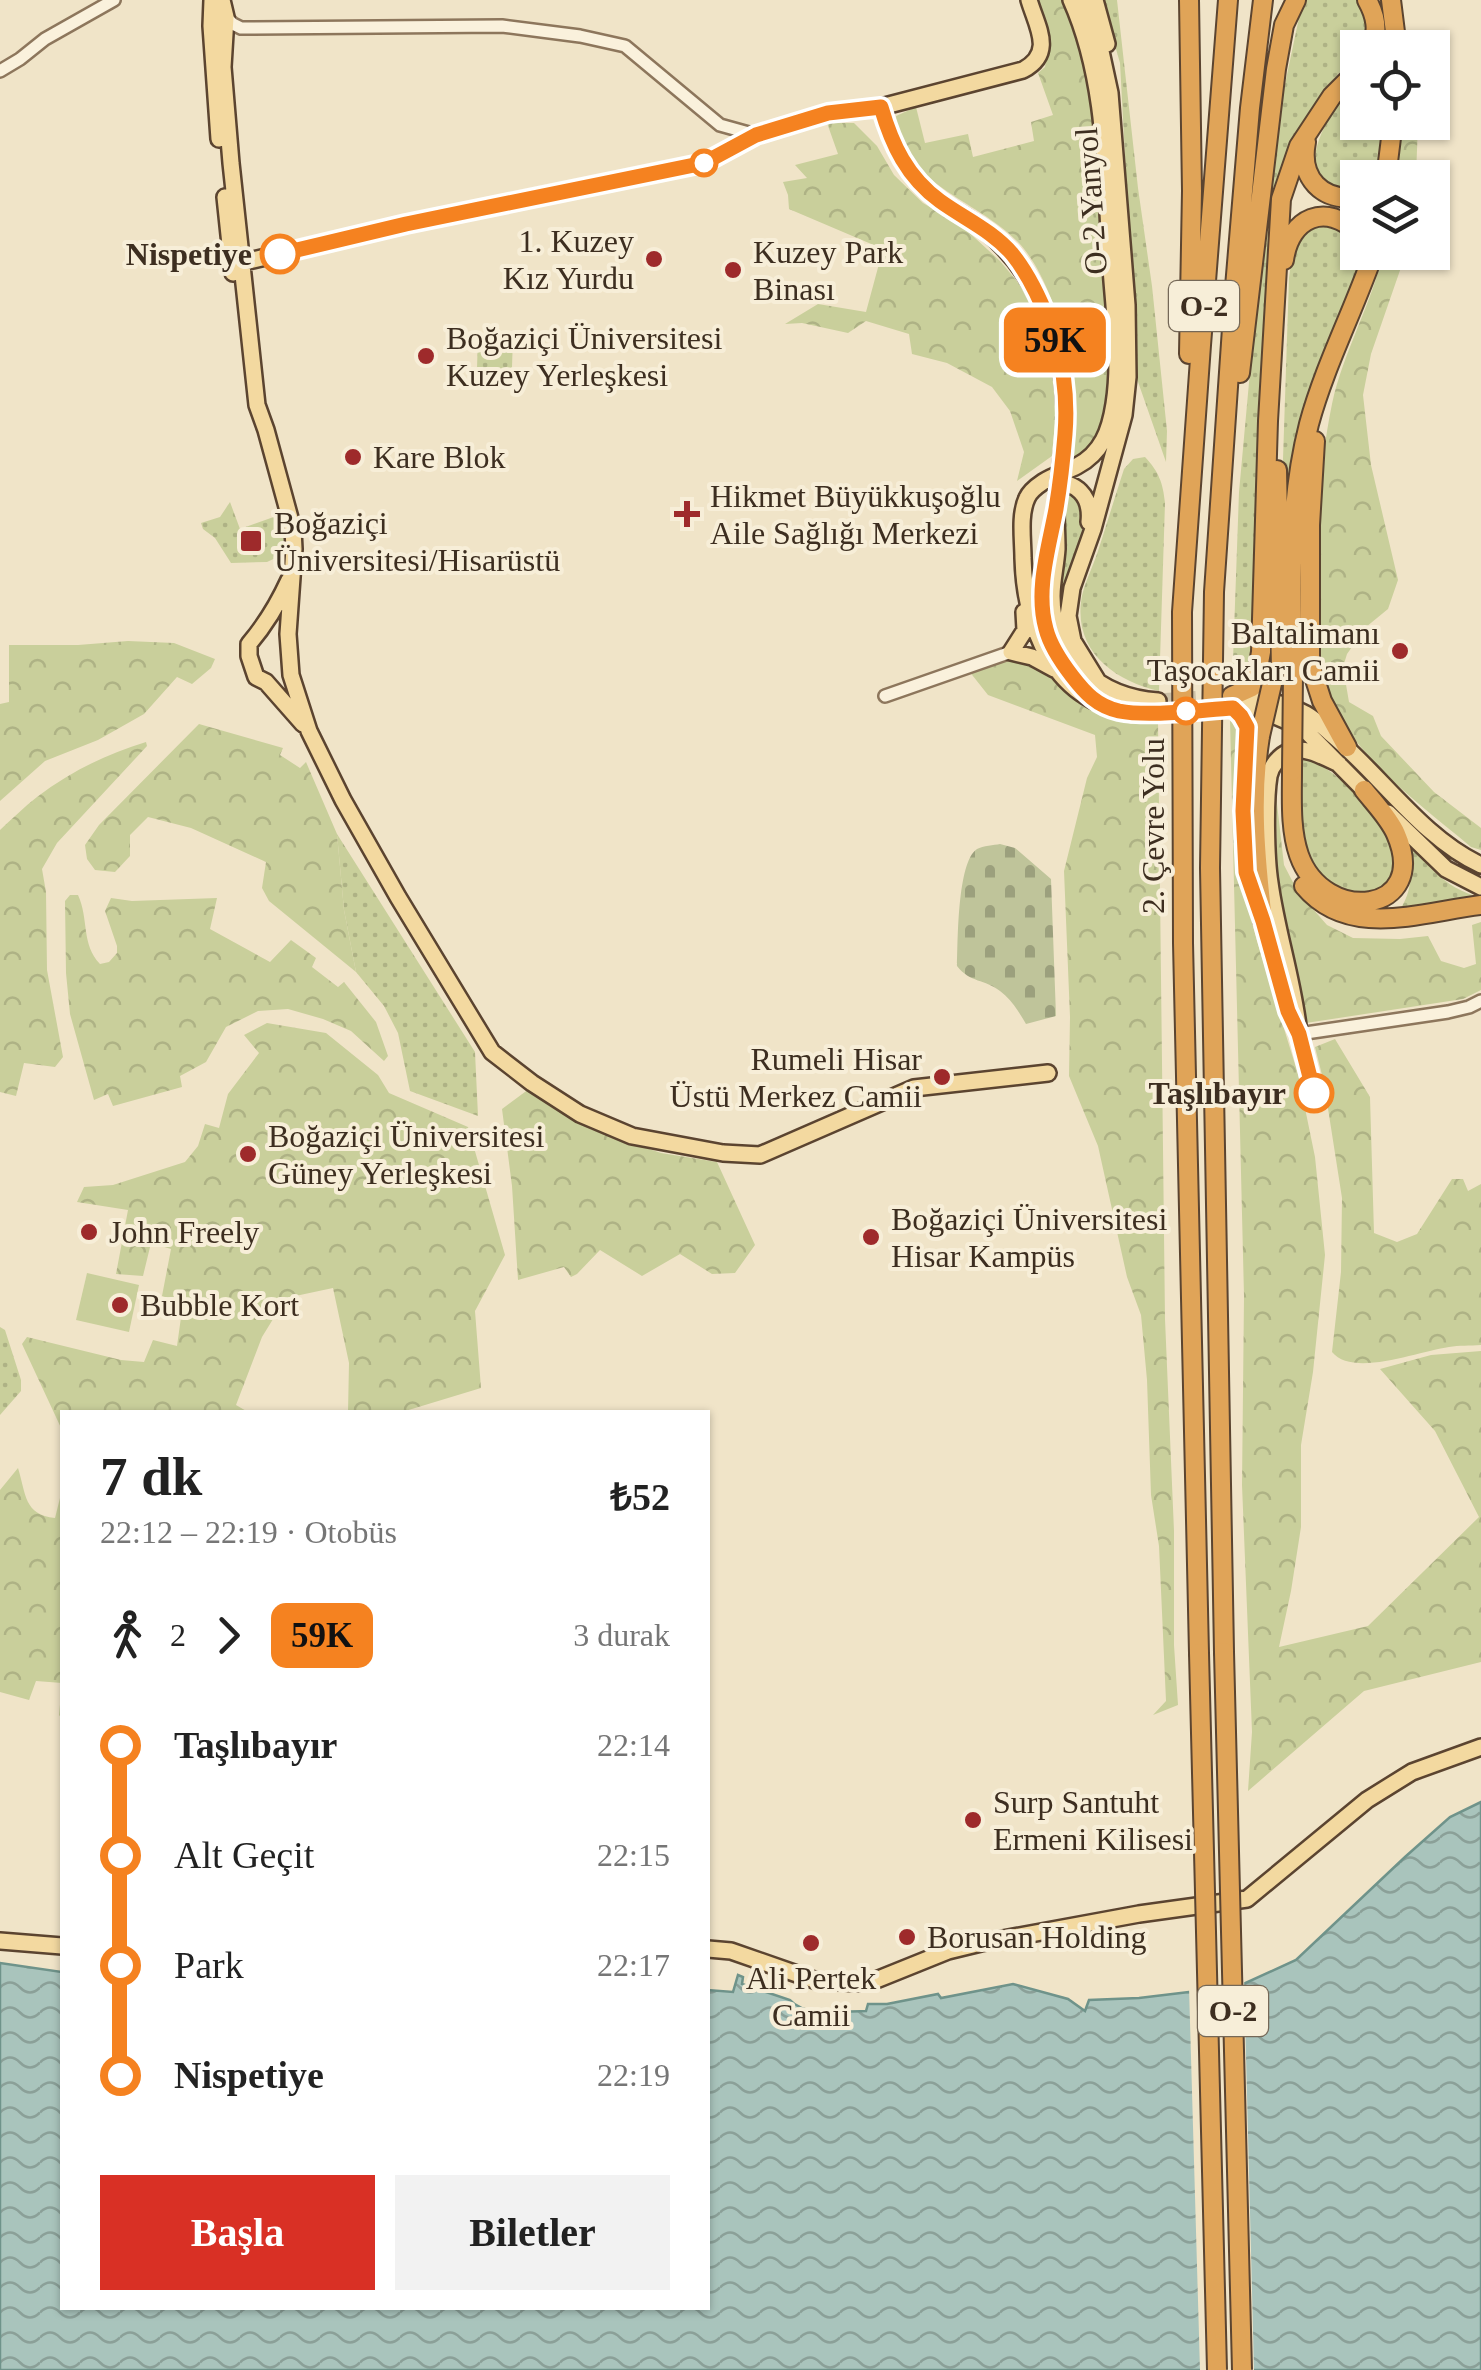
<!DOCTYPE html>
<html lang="tr">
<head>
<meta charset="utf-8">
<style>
  :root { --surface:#fff; --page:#f2f2f2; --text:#222; --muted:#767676; --accent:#d93025 }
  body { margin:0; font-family:Georgia,serif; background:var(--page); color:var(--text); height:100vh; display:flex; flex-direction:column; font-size:38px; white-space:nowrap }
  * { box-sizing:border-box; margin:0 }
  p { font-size:32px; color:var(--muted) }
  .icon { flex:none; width:55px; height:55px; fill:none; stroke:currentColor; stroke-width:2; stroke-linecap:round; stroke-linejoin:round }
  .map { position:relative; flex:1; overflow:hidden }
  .details { position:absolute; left:60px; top:1410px; width:650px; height:900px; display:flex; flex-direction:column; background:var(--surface); border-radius:0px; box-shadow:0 2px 8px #0004 }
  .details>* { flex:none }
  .badge { padding:0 20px; border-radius:15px; font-size:35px; line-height:65px }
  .fabs { position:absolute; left:1340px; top:30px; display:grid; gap:20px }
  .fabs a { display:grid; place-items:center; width:110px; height:110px; border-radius:0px; background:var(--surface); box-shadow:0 2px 8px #0004; font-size:50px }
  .map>.badge { position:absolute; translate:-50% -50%; box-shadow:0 0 0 5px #fff }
  .legs { display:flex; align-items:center; gap:15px; height:110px; padding:0 40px; font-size:32px }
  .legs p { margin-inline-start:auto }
  .headline { display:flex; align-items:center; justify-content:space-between; height:170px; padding:0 40px }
  h1 { font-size:55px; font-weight:800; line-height:75px }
  .action { display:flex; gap:20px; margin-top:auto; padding:20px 40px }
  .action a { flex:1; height:115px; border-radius:0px; background:var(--accent); color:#fff; font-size:40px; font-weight:800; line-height:115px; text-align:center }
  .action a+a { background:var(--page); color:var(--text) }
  ul { padding:0 40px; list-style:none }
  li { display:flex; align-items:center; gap:35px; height:110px; font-size:38px }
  li i { display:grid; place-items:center; width:15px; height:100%; margin:0 12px; background:currentColor }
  li i::after { content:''; width:25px; height:25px; margin:-12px; border:8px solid; border-radius:50%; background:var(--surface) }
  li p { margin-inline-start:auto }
  li:first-child i { background:linear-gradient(#0000 50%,currentColor 0) }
  li:last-child i { background:linear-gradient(currentColor 50%,#0000 0) }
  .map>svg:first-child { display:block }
</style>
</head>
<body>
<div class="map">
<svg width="1481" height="2370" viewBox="0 0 1481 2370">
  <defs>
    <pattern id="grass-dots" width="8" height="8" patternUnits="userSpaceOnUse" patternTransform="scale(2.5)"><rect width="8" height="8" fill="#c9cf9b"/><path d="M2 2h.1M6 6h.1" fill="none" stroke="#aeb285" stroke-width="1.8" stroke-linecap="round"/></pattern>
    <pattern id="forest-crowns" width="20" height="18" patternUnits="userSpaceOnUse" patternTransform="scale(2.5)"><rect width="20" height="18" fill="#c9cf9b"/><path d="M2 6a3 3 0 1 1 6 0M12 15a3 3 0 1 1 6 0" fill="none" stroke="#aeb285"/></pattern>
    <pattern id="cemetery-stones" width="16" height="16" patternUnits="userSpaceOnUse" patternTransform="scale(2.5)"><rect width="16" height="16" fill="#bfc49a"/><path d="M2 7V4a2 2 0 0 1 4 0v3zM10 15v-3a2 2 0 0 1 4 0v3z" fill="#9ca07d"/></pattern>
    <pattern id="water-waves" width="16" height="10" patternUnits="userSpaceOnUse" patternTransform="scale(2.5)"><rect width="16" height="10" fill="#a9c4bc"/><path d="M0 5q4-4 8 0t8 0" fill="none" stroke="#8ba098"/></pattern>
  </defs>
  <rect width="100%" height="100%" fill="#f0e4c8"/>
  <path fill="url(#grass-dots)" d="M 1102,0 L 1117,0 L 1138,188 L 1152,286 L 1167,431 L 1166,462 L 1137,379 L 1120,63 Z
    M 1306,0 L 1358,0 C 1369,17 1368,30 1360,47 L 1358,48 L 1357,53 L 1323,91 L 1291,149 L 1274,196 L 1266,277 L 1261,519 L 1251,681 L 1232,688 L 1239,492 L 1255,317 L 1276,127 L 1301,8 Z
    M 1357,79 L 1358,122 L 1383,123 L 1377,166 L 1370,177 L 1358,178 L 1357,189 L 1332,190 C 1328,187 1323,184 1320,180 C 1301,153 1339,98 1357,79 Z
    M 1315,226 C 1351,227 1357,240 1359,273 L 1286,516 L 1283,459 L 1289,278 C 1293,252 1290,240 1315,226 Z
    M 478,334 L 513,336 L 512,367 L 508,370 L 477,369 Z
    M 1145,457 C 1159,472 1163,483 1165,503 L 1159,691 C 1115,681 1075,652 1081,602 C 1083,585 1093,567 1098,551 C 1107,524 1115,496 1124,469 L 1133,459 Z
    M 1069,490 L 1078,496 L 1085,517 L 1062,617 L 1056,594 Z
    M 230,502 L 240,529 L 282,514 L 284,535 L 282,555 L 267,562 L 231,563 L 215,538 L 203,529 L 201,523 L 220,517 Z
    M 1299,755 C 1334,762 1436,859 1385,891 C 1375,896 1358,895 1347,896 L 1314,873 L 1303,845 Z
    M 1398,830 C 1422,858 1443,890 1481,897 L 1395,915 C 1410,901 1414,873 1409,853 C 1407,846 1402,837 1398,830 Z
    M 337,834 L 475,1052 L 478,1116 L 410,1091 L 398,1033 L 384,1006 L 356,972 L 344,910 Z
    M 0,1327 L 5,1330 L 21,1380 L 21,1391 L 0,1415 Z"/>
  <path fill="url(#forest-crowns)" d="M 1033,0 L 1063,0 L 1076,26 L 1092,106 L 1103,217 L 1113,372 L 1106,423 L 1091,451 L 1072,460 C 1081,396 1075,356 1050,296 C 1043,278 1032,257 1019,243 C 976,198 902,186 896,116 L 916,107 L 925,143 L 968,134 L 973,157 L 1034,141 L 1031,122 L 1053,115 L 1038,73 L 1045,67 L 1048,46 Z
    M 827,123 L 854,123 L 877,146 L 894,175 L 923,203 L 962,226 L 1000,261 L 1030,297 L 1051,359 L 1056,412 L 1052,456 L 1017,481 L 1024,452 L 1010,411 L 992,387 L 947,363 L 912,354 L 909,334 L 866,321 L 848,333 L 802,323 L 785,324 L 818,304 L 866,312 L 883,249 L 789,209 L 788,195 L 783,182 L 807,178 L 795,165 L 838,154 Z
    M 1399,123 L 1418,123 L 1416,177 L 1396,178 Z
    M 1383,253 L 1406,253 L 1371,354 L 1363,395 L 1371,465 L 1398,580 L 1388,609 L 1366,627 L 1347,654 L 1343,667 L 1349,702 L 1373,716 L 1381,736 L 1434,792 L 1481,828 L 1481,850 L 1471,847 C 1427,810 1377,774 1345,726 C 1336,713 1324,693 1321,678 C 1318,664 1320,647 1319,632 C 1315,559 1317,476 1332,404 C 1343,352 1372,304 1383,253 Z
    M 128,641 L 174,643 L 215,659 L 211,668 L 192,684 L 177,677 L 144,714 L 98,740 L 45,761 L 0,801 L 0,704 L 9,702 L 9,645 L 78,645 Z
    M 1010,659 L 1028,663 L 1042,671 L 1068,691 L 1082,706 L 1131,724 L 1158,720 L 1165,1319 L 1174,1531 L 1174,1645 L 1178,1705 L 1153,1715 L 1166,1701 L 1159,1546 L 1151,1495 L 1147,1380 L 1141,1315 L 1127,1277 L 1098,1146 L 1069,1076 L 1070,1017 L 1064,871 L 1087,778 L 1097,757 L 1095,735 L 988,695 L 969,671 Z
    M 1230,720 L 1237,729 L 1240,875 L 1257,941 L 1298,1074 L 1315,1157 L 1325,1255 L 1313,1372 L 1301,1445 L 1301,1527 L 1291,1591 L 1279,1647 L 1368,1626 L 1479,1517 L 1435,1431 L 1380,1369 L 1431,1355 L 1481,1351 L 1481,1662 L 1364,1691 L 1248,1791 L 1252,1732 L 1242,1485 L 1244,1296 Z
    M 199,724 L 283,748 L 280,755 L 300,768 L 306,762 L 337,834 L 344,910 L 356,972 L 269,901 L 262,888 L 266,862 L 191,828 L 148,817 L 130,835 L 130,856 L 115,872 L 95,870 L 87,859 L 85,845 L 99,825 Z
    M 146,742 L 147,746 L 57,843 L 42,869 L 46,892 L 47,970 L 63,1057 L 55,1067 L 24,1063 L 16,1096 L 0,1092 L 0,830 C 12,819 24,807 37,797 C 70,772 106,754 146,742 Z
    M 1276,795 L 1284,865 L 1298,892 L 1327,925 L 1353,938 L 1400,939 L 1428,936 L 1441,961 L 1464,968 L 1476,964 L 1472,925 L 1481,922 L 1481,990 L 1463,999 L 1306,1023 L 1277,877 Z
    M 70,895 L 78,895 C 89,919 81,944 100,964 L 109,962 L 117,953 L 117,946 L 105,911 L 111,898 L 132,901 L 217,898 L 210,929 L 270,962 L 291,940 L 316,958 L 312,967 L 338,987 L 344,982 L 376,1022 L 388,1056 L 384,1061 L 351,1031 L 323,1019 L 288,1009 L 258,1011 L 226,1027 L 206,1062 L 180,1076 L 182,1087 L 113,1106 L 108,1094 L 94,1100 L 70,1014 L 66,973 L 65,901 Z
    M 267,1023 L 326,1033 L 378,1075 L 389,1093 L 468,1127 L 505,1255 L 475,1311 L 481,1388 L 402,1412 L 348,1412 L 349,1363 L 333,1288 L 286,1298 L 262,1337 L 236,1405 L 248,1412 L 62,1412 L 62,1430 L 22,1344 L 27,1337 L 121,1360 L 144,1362 L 153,1340 L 177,1346 L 183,1303 L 162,1296 L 171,1249 L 151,1243 L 143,1276 L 116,1274 L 128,1210 L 77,1202 L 84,1187 L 113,1185 L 185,1162 L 198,1146 L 205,1124 L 219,1128 L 228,1094 L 259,1053 L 244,1035 Z
    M 1335,1039 L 1370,1097 L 1374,1233 L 1397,1242 L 1417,1234 L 1452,1179 L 1463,1179 L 1468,1191 L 1481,1184 L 1481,1345 C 1470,1346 1459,1345 1449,1347 C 1419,1351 1353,1378 1332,1352 L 1341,1272 L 1342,1198 L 1324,1083 L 1315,1047 Z
    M 529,1089 L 590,1129 L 661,1153 L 717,1162 L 755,1245 L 735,1273 L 712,1274 L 680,1254 L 642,1276 L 600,1250 L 577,1274 L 571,1277 L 564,1267 L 518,1280 L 512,1186 L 502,1109 Z
    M 18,1468 C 26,1494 24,1515 55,1518 L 62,1490 L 62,1719 L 59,1715 L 62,1683 L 36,1681 L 29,1700 L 0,1692 L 0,1490 Z"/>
  <path fill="url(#cemetery-stones)" d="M 1000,844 L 1015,848 L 1051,879 L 1056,1016 L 1026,1024 C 1019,1012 1011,999 1000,991 C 985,979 970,983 957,966 C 958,943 957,862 977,849 C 983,846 994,845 1000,844 Z"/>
  <path fill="#c9cf9b" d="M 87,1273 L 139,1285 L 129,1332 L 76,1320 Z"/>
  <path fill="url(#water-waves)" stroke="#6f938a" stroke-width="2.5" d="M 1481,1802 L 1481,2370 L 0,2370 L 0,1963 L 62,1972 L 62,2308 L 708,2308 L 708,1990 L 733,1992 L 738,1975 L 743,1977 L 742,1984 L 790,2000 C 806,2018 844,2011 866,2011 L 868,2004 L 887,2004 L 938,1994 L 941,1998 L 1013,1984 L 1068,1999 L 1085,2011 L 1089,2000 L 1139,1998 L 1239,1986 L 1296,1960 L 1405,1857 L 1450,1817 Z"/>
  <path fill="#f0e4c8" d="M 1244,1976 L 1254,2370 L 1200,2370 L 1189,1987 L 1237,1981 Z"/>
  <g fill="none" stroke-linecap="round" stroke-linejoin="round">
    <path stroke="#ccc0a6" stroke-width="15" stroke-dasharray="15 8" stroke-linecap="butt" d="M 1158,701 L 1232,696
      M 1159,712 L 1233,709"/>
    <g stroke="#8d765c" stroke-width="16">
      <path id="minor" d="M 226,17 L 233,24 L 241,28 L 502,26 L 580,36 L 625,46 L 720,125 L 756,135
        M 0,71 L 20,59 L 45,39 L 114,0
        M 885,696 L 1011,652
        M 1299,1034 L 1448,1012 L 1469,1007 L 1481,1001"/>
    </g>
    <g stroke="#5b4430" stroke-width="20">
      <path id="major" d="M 212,0 L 211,26 L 219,139
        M 222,0 L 226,17 L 223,67 L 231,163 L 257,405 L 266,430 L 293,529 L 294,549 L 288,634 L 291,675 L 309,731 L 343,800 L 398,897 L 492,1052 L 532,1083 L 580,1114 L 632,1136 L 723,1153 L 760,1155 L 914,1088 L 1048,1073
        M 1071,0 C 1108,83 1105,179 1111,268 C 1114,312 1121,360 1114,404 C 1110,430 1102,453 1077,466 C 1066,472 1054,475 1043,482 C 1037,486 1030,491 1027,498 C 1019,515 1023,540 1023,558 C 1025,641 1065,720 1159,712
        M 1083,0 L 1099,42 L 1110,93 L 1127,305 L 1128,377 L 1124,415 L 1093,529 L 1072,588 L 1068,616 L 1073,641 L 1097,680
        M 1095,0 L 1107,44
        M 881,107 C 892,146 907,178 942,202 C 957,212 973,220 987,232 C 1046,282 1068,357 1065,433
        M 225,197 L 233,273
        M 232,265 L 406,224 L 703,163 L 756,135 L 828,113 L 881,107 L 1023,70 C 1055,53 1037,27 1029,0
        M 1051,481 C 1076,482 1092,495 1089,522
        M 1056,509 C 1056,522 1057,536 1057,549 C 1056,565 1052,581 1052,596 C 1052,658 1100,697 1158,701
        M 289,580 C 278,604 266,624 249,644 L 249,656 L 256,677 L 266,682 L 303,724
        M 1024,612 L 1025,630 L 1011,652 L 1032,657 L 1054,669
        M 1232,696 C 1256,698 1284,702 1306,714 C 1315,719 1323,727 1330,733 C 1380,774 1422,838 1481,865
        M 1233,709 L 1241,716 L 1247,727 L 1243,811 L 1246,872 L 1263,921 L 1289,1013
        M 1233,709 L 1261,710 L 1303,728 L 1371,797
        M 1388,813 L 1446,869 L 1481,887
        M 1299,1034 C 1294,983 1277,934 1270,883 C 1266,858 1265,800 1269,776 C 1271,766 1279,756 1288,752 C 1304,745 1324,757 1339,764
        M 0,1941 L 62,1946
        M 708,1949 L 731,1951 L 817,1981 L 861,1983 L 876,1980 L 948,1951 L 981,1943 L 1139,1914 L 1247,1899 L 1367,1800 L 1412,1772 L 1481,1747"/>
    </g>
    <g stroke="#5b4430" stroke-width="22">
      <path id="highway" d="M 1189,0 L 1192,191 L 1189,354
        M 1367,0 C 1376,16 1379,31 1371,48
        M 1391,0 L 1397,48
        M 1306,142 C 1299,178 1322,202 1358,197
        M 1386,178 L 1393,122
        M 1284,260 C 1290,217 1326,202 1358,233
        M 1240,373 L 1276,69 L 1284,25 L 1296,0
        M 1315,441 L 1310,525 L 1310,664 L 1322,701 L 1347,747
        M 1277,470 L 1281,669
        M 1293,674 C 1291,590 1288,506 1309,424 C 1325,365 1354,310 1374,252
        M 1232,696 L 1252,687 L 1257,674 L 1261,652 L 1268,421 L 1281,199 L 1299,146 L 1332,96 L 1358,70
        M 1260,736 C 1250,798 1256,859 1263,921
        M 1292,771 C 1292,799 1290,829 1299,855 C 1324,926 1431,914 1396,834 C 1389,818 1375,804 1364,790
        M 1304,886 C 1349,940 1422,912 1481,905
        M 1224,1652 L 1210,868 L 1214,592 L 1234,299 L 1250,108 L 1263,0
        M 1199,1653 L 1183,943 L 1182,612 L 1201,345 L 1228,0"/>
    </g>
    <use href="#minor" stroke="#faf1dc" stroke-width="11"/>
    <use href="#major" stroke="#f3d9a0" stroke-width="15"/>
    <use href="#highway" stroke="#e0a458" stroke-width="18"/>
    <g stroke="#5b4430" stroke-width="20" stroke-linecap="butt">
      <path id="major-bridge" d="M 1056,509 L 1065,433"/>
    </g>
    <g stroke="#5b4430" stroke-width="22" stroke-linecap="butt">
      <path id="highway-bridge" d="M 1260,736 L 1274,675
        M 1292,771 L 1293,674
        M 1224,1652 L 1242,2370
        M 1199,1653 L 1217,2370"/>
    </g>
    <use href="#major-bridge" stroke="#f3d9a0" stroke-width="15"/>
    <use href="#highway-bridge" stroke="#e0a458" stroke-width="18"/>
  </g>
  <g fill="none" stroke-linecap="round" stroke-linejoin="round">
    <g stroke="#fff" stroke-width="22">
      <path id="line-1" d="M 280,254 L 406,224 L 704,163 L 756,135 L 828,113 L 881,107 C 892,145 907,177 940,201 C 965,219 993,231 1013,255 C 1029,275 1040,299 1049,322 C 1063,356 1068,397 1065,434 C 1063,459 1060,485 1056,509 C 1049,547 1035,590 1046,629 C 1050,645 1062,663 1072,676 C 1085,693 1097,706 1119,711 C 1149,717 1200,710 1233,708 L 1241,716 L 1247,727 L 1243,811 L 1246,872 L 1263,921 L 1288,1011 L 1299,1034 L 1314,1093"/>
    </g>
    <use href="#line-1" stroke="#f58220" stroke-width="15"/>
  </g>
  <g fill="#fff" stroke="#f58220" stroke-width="5">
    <circle cx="704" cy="163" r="12"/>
    <circle cx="280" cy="254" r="18"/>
    <circle cx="1186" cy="711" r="12"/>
    <circle cx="1314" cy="1093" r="18"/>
  </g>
  <g fill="#9e2a2b" stroke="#f7eed8" stroke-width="4">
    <circle cx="654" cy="259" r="10"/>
    <circle cx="733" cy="270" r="10"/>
    <circle cx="426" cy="356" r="10"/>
    <circle cx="353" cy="457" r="10"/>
    <path d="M682 499h10v10h10v10h-10v10h-10v-10h-10v-10h10z"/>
    <rect x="239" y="529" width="24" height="24" rx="5"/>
    <circle cx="1400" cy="651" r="10"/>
    <circle cx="942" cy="1077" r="10"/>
    <circle cx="248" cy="1154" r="10"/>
    <circle cx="89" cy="1232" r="10"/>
    <circle cx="871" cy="1237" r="10"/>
    <circle cx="120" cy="1305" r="10"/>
    <circle cx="973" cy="1820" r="10"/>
    <circle cx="907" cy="1937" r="10"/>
    <circle cx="811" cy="1943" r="10"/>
  </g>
  <g text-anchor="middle" stroke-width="8" stroke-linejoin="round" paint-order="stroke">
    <g fill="#f7eed8" stroke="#756857" stroke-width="2.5">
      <rect x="1169" y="281" width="70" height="50" rx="8"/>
      <rect x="1198" y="1986" width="70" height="50" rx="8"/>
    </g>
    <g font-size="30" font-weight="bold" fill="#3d2e20">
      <text x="1204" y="316">O-2</text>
      <text x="1233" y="2021">O-2</text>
    </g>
    <g font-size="32" fill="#3d2e20" stroke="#f7eed8">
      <text transform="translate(1091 201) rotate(-94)" y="11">O-2 Yanyol</text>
      <text transform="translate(1153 826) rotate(-90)" y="11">2. Çevre Yolu</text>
    </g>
    <g font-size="32" fill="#3d2e20" stroke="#f7eed8" text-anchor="start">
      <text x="634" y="252" text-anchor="end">1. Kuzey<tspan x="634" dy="37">Kız Yurdu</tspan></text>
      <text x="753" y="263">Kuzey Park<tspan x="753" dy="37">Binası</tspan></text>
      <text x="446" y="349">Boğaziçi Üniversitesi<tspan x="446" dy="37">Kuzey Yerleşkesi</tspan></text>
      <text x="373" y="468">Kare Blok</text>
      <text x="710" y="507">Hikmet Büyükkuşoğlu<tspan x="710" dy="37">Aile Sağlığı Merkezi</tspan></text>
      <text x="274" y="534">Boğaziçi<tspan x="274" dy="37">Üniversitesi/Hisarüstü</tspan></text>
      <text x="1380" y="644" text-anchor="end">Baltalimanı<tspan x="1380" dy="37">Taşocakları Camii</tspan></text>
      <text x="922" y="1070" text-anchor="end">Rumeli Hisar<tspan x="922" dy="37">Üstü Merkez Camii</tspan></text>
      <text x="268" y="1147">Boğaziçi Üniversitesi<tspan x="268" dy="37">Güney Yerleşkesi</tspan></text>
      <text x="891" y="1230">Boğaziçi Üniversitesi<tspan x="891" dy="37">Hisar Kampüs</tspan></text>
      <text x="109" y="1243">John Freely</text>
      <text x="140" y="1316">Bubble Kort</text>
      <text x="993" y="1813">Surp Santuht<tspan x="993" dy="37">Ermeni Kilisesi</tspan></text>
      <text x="927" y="1948">Borusan Holding</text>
      <text x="811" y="1989" text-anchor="middle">Ali Pertek<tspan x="811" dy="37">Camii</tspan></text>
    </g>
    <g font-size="32" font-weight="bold" fill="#3d2e20" stroke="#f7eed8" text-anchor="end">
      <text x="252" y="265">Nispetiye</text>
      <text x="1286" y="1104">Taşlıbayır</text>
    </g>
  </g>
</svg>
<div class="fabs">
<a><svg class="icon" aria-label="locate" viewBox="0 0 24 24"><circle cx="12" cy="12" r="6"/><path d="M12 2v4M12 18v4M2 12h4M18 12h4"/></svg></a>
<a><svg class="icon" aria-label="layers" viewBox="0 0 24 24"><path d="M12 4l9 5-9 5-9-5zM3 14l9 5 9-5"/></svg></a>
</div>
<b class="badge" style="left:1055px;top:340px;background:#f58220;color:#111">59K</b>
<section class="details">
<div class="headline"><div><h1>7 dk</h1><p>22:12 – 22:19 · Otobüs</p></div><b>₺52</b></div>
<div class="legs"><svg class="icon" aria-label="walk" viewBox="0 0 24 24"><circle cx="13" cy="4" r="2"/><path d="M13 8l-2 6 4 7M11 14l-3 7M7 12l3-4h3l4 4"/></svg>2<svg class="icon" aria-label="forward" viewBox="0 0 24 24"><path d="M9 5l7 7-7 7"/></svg><b class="badge" style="background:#f58220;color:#111">59K</b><p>3 durak</p></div>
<ul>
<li><i style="color:#f58220"></i><b>Taşlıbayır</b><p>22:14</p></li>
<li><i style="color:#f58220"></i><span>Alt Geçit</span><p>22:15</p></li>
<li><i style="color:#f58220"></i><span>Park</span><p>22:17</p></li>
<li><i style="color:#f58220"></i><b>Nispetiye</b><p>22:19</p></li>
</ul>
<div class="action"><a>Başla</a><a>Biletler</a></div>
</section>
</div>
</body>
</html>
